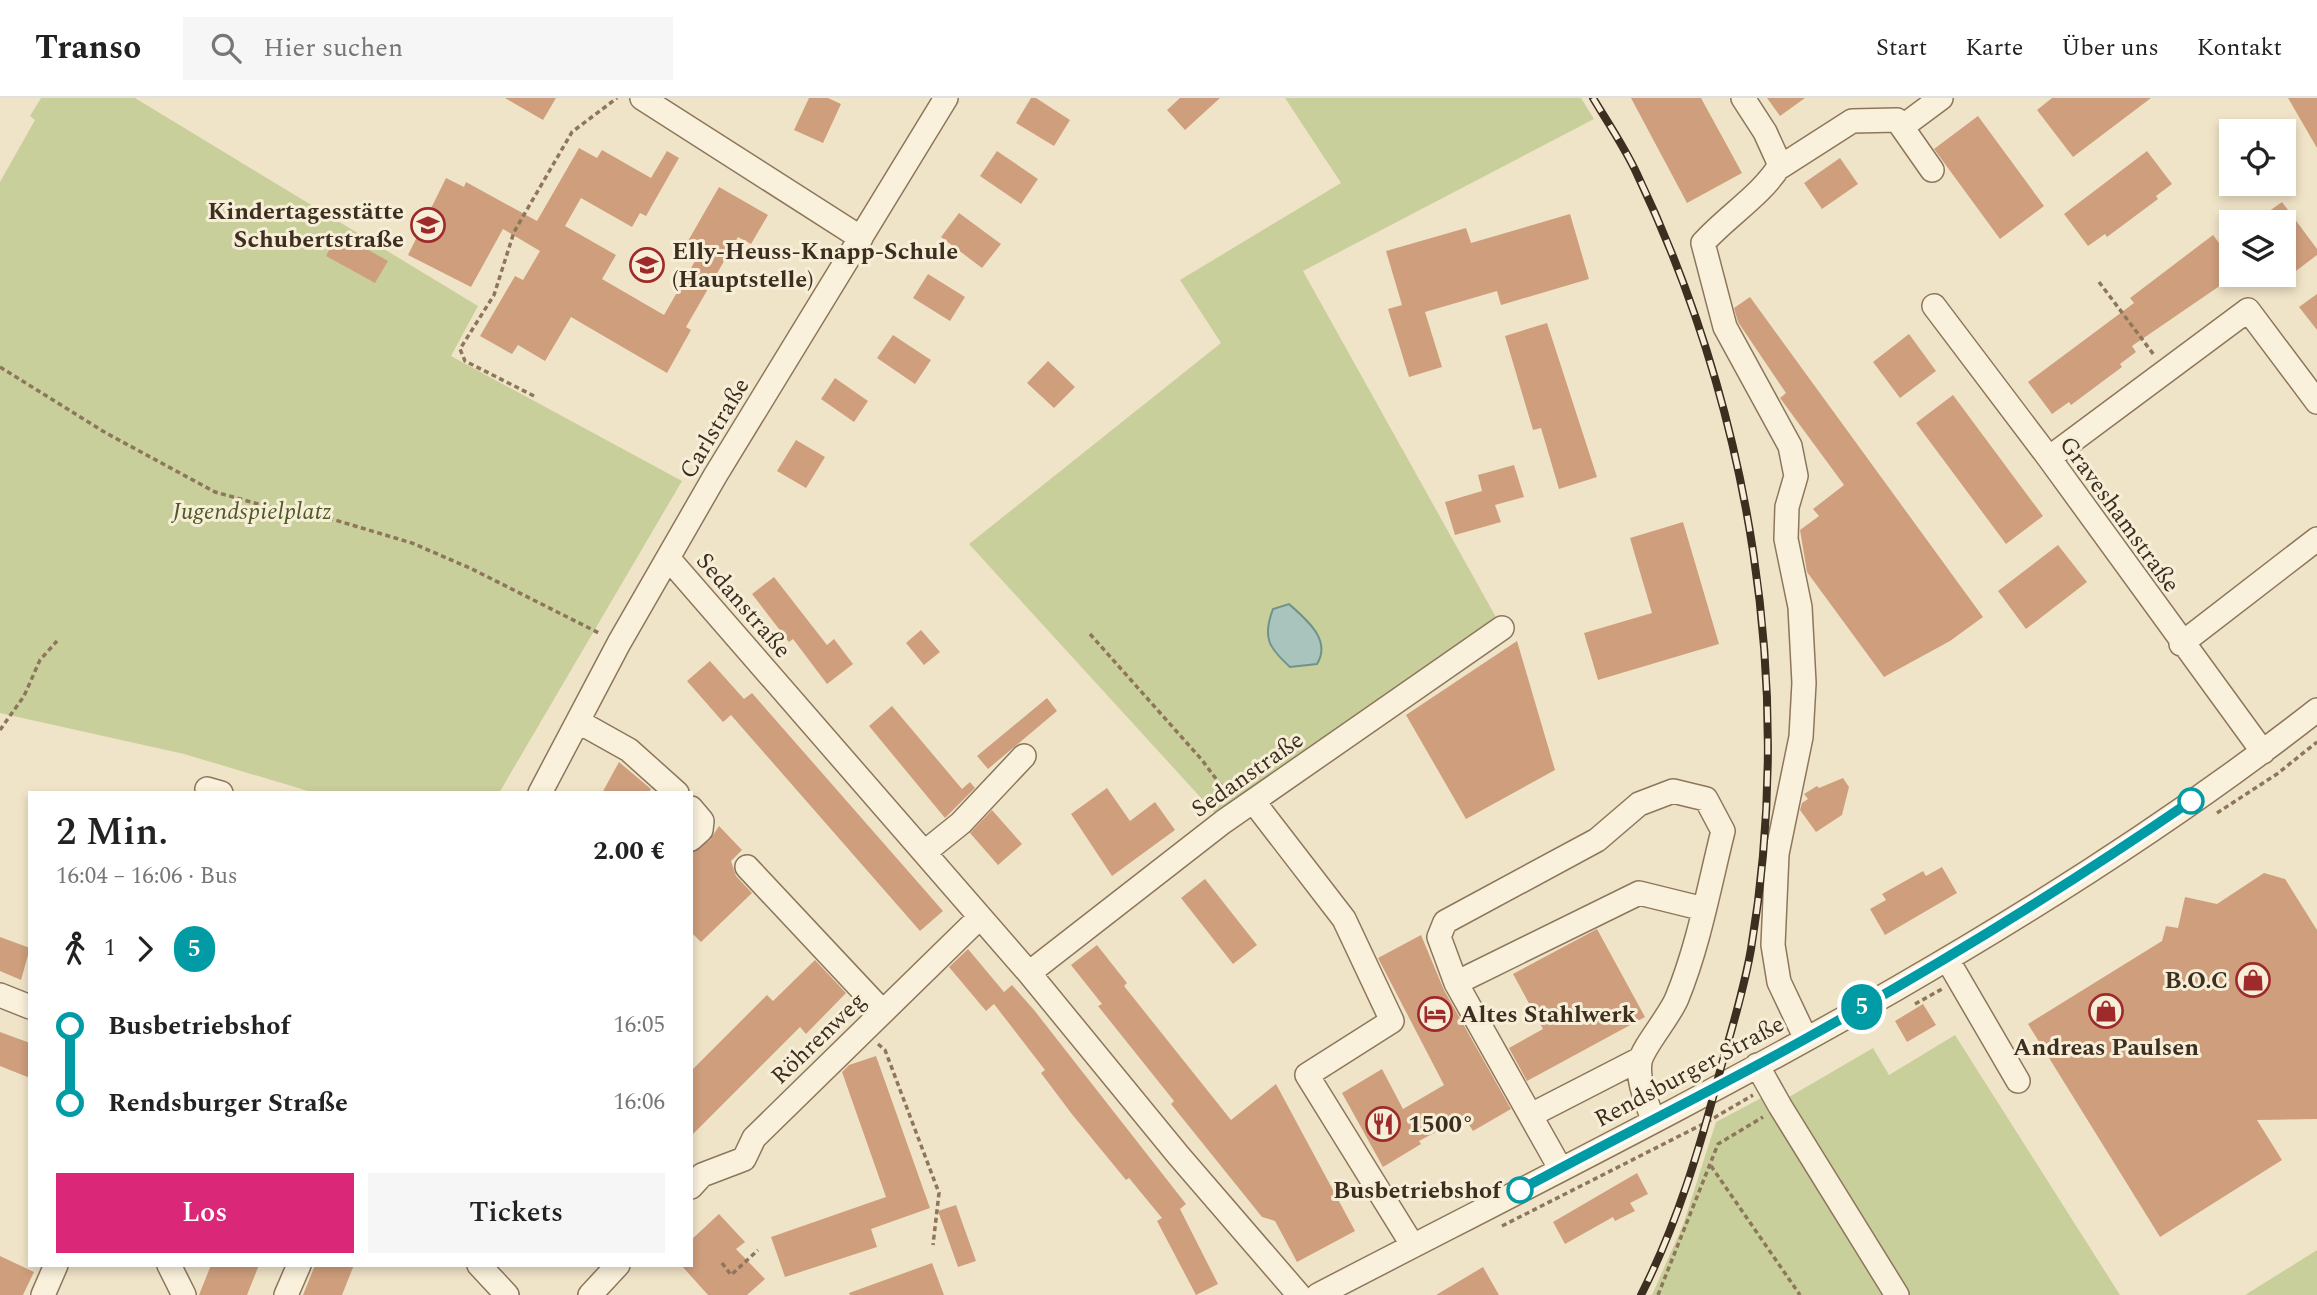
<!DOCTYPE html>
<html lang="de">
<head>
<meta charset="utf-8">
<style>
  :root { --surface:#fff; --page:#f6f6f6; --text:#222; --muted:#767676; --line:#e0e0e0; --accent:#db2777 }
  body { margin:0; font-family:Spectral,serif; background:var(--page); color:var(--text); height:100vh; display:flex; flex-direction:column; font-size:26px; white-space:nowrap }
  * { box-sizing:border-box; margin:0 }
  p { font-size:23px; color:var(--muted) }
  .icon { flex:none; width:38px; height:38px; fill:none; stroke:currentColor; stroke-width:2; stroke-linecap:round; stroke-linejoin:round }
  .map { position:relative; flex:1; overflow:hidden }
  .panel { position:absolute; left:28px; top:693px; width:665px; height:476px; display:flex; flex-direction:column; background:var(--surface); border-radius:0px; box-shadow:0 4px 10px #0003 }
  .panel>* { flex:none }
  .badge { padding:0 14px; border-radius:23px; font-size:24px; line-height:46px }
  .tools { position:absolute; left:2219px; top:21px; display:grid; gap:14px }
  .tools a { display:grid; place-items:center; width:77px; height:77px; border-radius:0px; background:var(--surface); box-shadow:0 4px 10px #0003; font-size:35px }
  .map>.badge { position:absolute; translate:-50% -50%; box-shadow:0 0 0 4px #fff }
  .legs { display:flex; align-items:center; gap:10px; height:77px; padding:0 28px; font-size:23px }
  .legs p { margin-inline-start:auto }
  .head { display:flex; align-items:center; justify-content:space-between; height:119px; padding:0 28px }
  h1 { font-size:38px; font-weight:600; line-height:52px }
  .action { display:flex; gap:14px; margin-top:auto; padding:14px 28px }
  .action a { flex:1; height:80px; border-radius:0px; background:var(--accent); color:#fff; font-size:28px; font-weight:600; line-height:80px; text-align:center }
  .action a+a { background:var(--page); color:var(--text) }
  ul { padding:0 28px; list-style:none }
  li { display:flex; align-items:center; gap:24px; height:77px; font-size:26px }
  li i { display:grid; place-items:center; width:10px; height:100%; margin:0 9px; background:currentColor }
  li i::after { content:''; width:18px; height:18px; margin:-9px; border:5px solid; border-radius:50%; background:var(--surface) }
  li p { margin-inline-start:auto }
  li:first-child i { background:linear-gradient(#0000 50%,currentColor 0) }
  li:last-child i { background:linear-gradient(currentColor 50%,#0000 0) }
  header { display:flex; align-items:center; gap:42px; box-sizing:border-box; height:98px; padding:0 35px; background:var(--surface); border-bottom:2px solid var(--line) }
  header strong { font-size:33px }
  nav { display:flex; gap:38px; margin-inline-start:auto; font-size:24px }
  .search { width:490px; height:63px; background:var(--page); display:flex; align-items:center; gap:18px; box-sizing:border-box; padding:0 24px; border-radius:0px; color:var(--muted); font-size:26px }
  .map>svg:first-child { display:block }
</style>
</head>
<body>
<header>
<strong>Transo</strong>
<div class="search"><svg class="icon" aria-label="search" viewBox="0 0 24 24"><circle cx="10" cy="10" r="6"/><path d="M15 15l6 6"/></svg>Hier suchen</div>
<nav><a>Start</a><a>Karte</a><a>Über uns</a><a>Kontakt</a></nav>
</header>
<div class="map">
<svg width="2317" height="1197" viewBox="0 0 2317 1197">
  <rect width="100%" height="100%" fill="#f0e4c8"/>
  <path fill="#c9cf9b" d="M 41,0 L 135,0 L 478,208 L 451,258 L 682,383 L 499,695 L 315,695 L 184,656 L 0,615 L 0,84 L 35,22 L 30,18 Z
    M 1285,0 L 1581,0 L 1594,21 L 1303,173 L 1502,530 L 1223,724 L 969,446 L 1221,245 L 1180,182 L 1341,85 Z
    M 1955,937 L 2120,1197 L 1909,1197 L 1789,999 L 1873,950 L 1889,977 Z
    M 1765,998 L 1885,1197 L 1652,1197 L 1683,1127 L 1716,1024 Z
    M 2317,1152 L 2317,1197 L 2245,1197 Z"/>
  <path fill="#a9c4bc" stroke="#6f938a" stroke-width="2" d="M 1289,506 C 1306,521 1332,542 1317,566 L 1290,569 C 1269,550 1262,540 1273,511 Z"/>
  <path fill="#cf9f7d" d="M 505,0 L 556,0 L 543,22 Z
    M 809,0 L 828,0 L 841,6 L 823,45 L 794,32 Z
    M 1031,0 L 1036,0 L 1070,22 L 1054,48 L 1016,25 Z
    M 1180,0 L 1220,0 L 1185,32 L 1167,12 Z
    M 1631,0 L 1701,0 L 1742,75 L 1687,105 Z
    M 1767,0 L 1805,0 L 1780,18 Z
    M 2052,0 L 2151,0 L 2073,59 L 2037,12 Z
    M 2288,0 L 2317,0 L 2317,50 Z
    M 1978,18 L 2044,108 L 2000,141 L 1934,51 Z
    M 579,50 L 597,60 L 602,52 L 651,80 L 667,53 L 679,60 L 646,118 L 640,115 L 632,129 L 581,100 L 565,128 L 616,157 L 602,181 L 664,217 L 702,151 L 688,143 L 719,89 L 768,117 L 751,146 L 738,139 L 686,229 L 691,232 L 667,275 L 571,219 L 545,263 L 518,247 L 512,256 L 480,238 L 515,178 L 523,182 L 540,153 L 503,131 L 471,189 L 408,157 L 446,80 L 464,89 L 466,84 L 537,123 Z
    M 997,53 L 1038,81 L 1021,106 L 980,78 Z
    M 2147,53 L 2172,86 L 2156,98 L 2158,101 L 2107,139 L 2105,136 L 2088,148 L 2064,116 Z
    M 1840,60 L 1858,86 L 1822,111 L 1804,85 Z
    M 2282,104 L 2317,151 L 2317,157 L 2284,182 L 2284,124 L 2254,124 Z
    M 959,115 L 1001,146 L 982,170 L 941,139 Z
    M 1570,116 L 1589,181 L 1501,207 L 1497,193 L 1425,214 L 1442,269 L 1409,279 L 1388,211 L 1402,207 L 1386,153 L 1466,130 L 1471,145 Z
    M 338,135 L 388,163 L 375,185 L 326,158 Z
    M 2213,137 L 2231,161 L 2231,175 L 2222,182 L 2224,185 L 2132,248 L 2136,254 L 2120,266 L 2122,269 L 2071,307 L 2069,304 L 2052,316 L 2028,284 L 2134,205 L 2130,200 Z
    M 928,176 L 965,199 L 950,223 L 913,200 Z
    M 2317,196 L 2317,232 L 2299,209 Z
    M 1750,199 L 1983,519 L 1950,543 L 1884,579 L 1807,474 L 1800,432 L 1819,418 L 1813,411 L 1844,387 L 1780,300 L 1786,295 L 1738,224 L 1734,210 Z
    M 1547,225 L 1597,379 L 1559,391 L 1541,330 L 1533,332 L 1505,238 Z
    M 1909,236 L 1936,273 L 1900,300 L 1873,264 Z
    M 893,237 L 931,262 L 915,286 L 877,260 Z
    M 1048,263 L 1075,289 L 1054,310 L 1027,285 Z
    M 835,280 L 868,303 L 854,324 L 821,301 Z
    M 1953,297 L 2043,418 L 2006,446 L 1916,325 Z
    M 796,342 L 825,359 L 806,390 L 777,373 Z
    M 1514,367 L 1524,399 L 1495,407 L 1501,424 L 1455,437 L 1445,404 L 1482,393 L 1478,377 Z
    M 1683,424 L 1719,546 L 1598,582 L 1584,535 L 1652,515 L 1630,440 Z
    M 2058,447 L 2087,484 L 2026,531 L 1998,493 Z
    M 774,479 L 827,547 L 834,541 L 853,566 L 827,586 L 793,541 L 789,544 L 752,496 Z
    M 921,532 L 940,554 L 924,567 L 906,545 Z
    M 1517,543 L 1555,672 L 1466,721 L 1406,617 Z
    M 710,563 L 744,601 L 752,595 L 943,813 L 920,833 L 731,617 L 723,624 L 687,583 Z
    M 1047,600 L 1057,613 L 988,671 L 977,658 Z
    M 892,608 L 962,691 L 970,684 L 975,690 L 945,720 L 869,628 Z
    M 619,664 L 651,691 L 649,695 L 602,695 Z
    M 1843,680 L 1849,689 L 1842,717 L 1816,734 L 1800,712 L 1802,705 L 1808,701 L 1804,696 L 1817,688 L 1819,690 Z
    M 1107,690 L 1130,723 L 1155,704 L 1175,732 L 1112,778 L 1071,716 Z
    M 992,712 L 1022,746 L 998,767 L 970,735 Z
    M 719,728 L 742,752 L 731,763 L 736,778 L 752,795 L 701,844 L 691,834 L 691,755 L 710,742 Z
    M 1942,769 L 1957,795 L 1885,837 L 1870,811 L 1886,802 L 1882,796 L 1923,773 L 1926,778 Z
    M 2264,775 L 2285,781 L 2317,832 L 2317,1021 L 2257,1022 L 2282,1062 L 2160,1139 L 2028,926 L 2162,843 L 2166,828 L 2178,830 L 2185,799 L 2217,806 Z
    M 1205,781 L 1257,847 L 1233,866 L 1181,800 Z
    M 1597,831 L 1645,919 L 1527,983 L 1509,950 L 1543,931 L 1513,876 Z
    M 1421,837 L 1444,892 L 1511,1011 L 1473,1033 L 1464,1019 L 1419,1043 L 1421,1046 L 1383,1069 L 1342,995 L 1382,971 L 1403,1011 L 1444,987 L 1378,860 Z
    M 0,839 L 30,850 L 21,882 L 0,873 Z
    M 1097,847 L 1127,885 L 1124,888 L 1231,1022 L 1276,986 L 1355,1133 L 1297,1164 L 1275,1123 L 1262,1119 L 1171,1006 L 1174,1003 L 1098,908 L 1102,906 L 1071,867 Z
    M 968,851 L 1004,894 L 1012,887 L 1034,912 L 1186,1106 L 1180,1111 L 1218,1186 L 1196,1197 L 1157,1123 L 1162,1120 L 1129,1080 L 1126,1082 L 1071,1015 L 1041,975 L 1045,972 L 994,906 L 986,913 L 949,869 Z
    M 815,862 L 846,895 L 806,936 L 800,929 L 691,1038 L 691,973 L 767,897 L 773,903 Z
    M 1923,906 L 1936,927 L 1907,944 L 1895,923 Z
    M 0,934 L 30,945 L 30,980 L 0,968 Z
    M 876,958 L 930,1110 L 871,1131 L 877,1149 L 785,1179 L 771,1139 L 886,1099 L 842,974 L 849,967 Z
    M 1637,1075 L 1648,1096 L 1630,1105 L 1635,1113 L 1615,1123 L 1613,1119 L 1565,1146 L 1553,1124 Z
    M 956,1107 L 976,1163 L 958,1169 L 938,1113 Z
    M 719,1116 L 745,1144 L 736,1151 L 765,1181 L 747,1197 L 708,1197 L 681,1167 L 691,1167 L 691,1142 Z
    M 0,1158 L 34,1174 L 23,1197 L 0,1197 Z
    M 932,1165 L 944,1197 L 850,1197 L 849,1195 Z
    M 211,1167 L 259,1167 L 247,1197 L 199,1197 Z
    M 315,1167 L 354,1167 L 342,1197 L 303,1197 Z
    M 1483,1169 L 1499,1197 L 1436,1197 Z"/>
  <g fill="none" stroke-linecap="round" stroke-linejoin="round">
    <g stroke="#8d765c" stroke-width="26">
      <path id="minor" d="M 642,0 L 861,140
        M 1743,0 L 1765,34 L 1780,67 C 1762,97 1727,118 1703,145 L 1725,229 L 1790,348 L 1796,378 L 1787,409 L 1786,441 L 1800,509 L 1804,585 L 1801,639 L 1777,756 L 1773,847 L 1779,884 L 1806,941
        M 1902,29 L 1941,0
        M 1777,71 L 1852,23 L 1897,22 L 1932,72
        M 1934,208 L 2049,360 L 2263,654
        M 2049,360 L 2248,212 L 2317,304
        M 668,460 L 1029,875 L 1179,1058 L 1299,1197
        M 2181,546 L 2317,441
        M 579,624 L 629,652 L 677,695
        M 207,691 L 221,695
        M 540,695 L 619,545 L 715,378 L 946,0
        M 1253,703 L 1344,821 L 1392,923 L 1307,977 L 1413,1148
        M 691,710 L 702,723 L 701,732 L 691,741
        M 925,754 L 961,725 L 1024,658
        M 747,769 L 883,914
        M 1947,861 L 2018,983
        M 1029,875 L 1223,724 L 1502,530
        M 1456,885 L 1560,1070
        M 0,897 L 30,909
        M 1757,967 L 1780,1008 L 1897,1197
        M 1531,1017 L 1640,961
        M 1653,1022 C 1647,1004 1637,983 1640,964 C 1642,950 1670,918 1677,900 C 1699,846 1709,789 1723,733 L 1706,701 L 1673,693 L 1639,706 L 1597,742 L 1445,824 L 1439,839 L 1456,885 L 1639,795 L 1704,811
        M 691,1089 L 702,1077 L 744,1061 L 754,1040 L 980,819
        M 169,1167 L 184,1197
        M 479,1167 L 507,1197
        M 43,1197 L 56,1167
        M 286,1197 L 299,1167
        M 590,1197 L 618,1167
        M 1318,1197 C 1659,1020 2013,850 2317,612"/>
    </g>
    <path stroke="#8d765c" stroke-width="3.5" stroke-dasharray="5 3.5" stroke-linecap="butt" d="M 2099,184 L 2154,257
      M 0,269 L 106,335 L 215,394 L 287,414 L 315,416 L 412,445 L 472,471 L 601,536
      M 534,298 L 465,263 L 460,251 L 494,197 L 514,134 L 572,34 L 617,0
      M 1090,536 L 1202,662 L 1228,697
      M 0,632 L 24,598 L 40,562 L 57,543
      M 2217,715 L 2277,676 L 2317,644
      M 1915,906 L 1942,891
      M 878,946 L 885,952 L 939,1095 L 933,1147
      M 1711,1068 L 1800,1197
      M 1502,1128 L 1707,1024 L 1753,997
      M 722,1165 L 731,1177 L 758,1152
      M 1658,1197 L 1718,1046 L 1763,1019"/>
    <use href="#minor" stroke="#faf1dc" stroke-width="23"/>
    <g stroke="#3d2e20" stroke-width="8">
      <path id="rail" d="M 1593,0 C 1608,25 1625,50 1637,76 C 1751,315 1795,588 1751,851 C 1744,892 1731,933 1720,973 C 1700,1050 1677,1126 1641,1197"/>
    </g>
    <use href="#rail" stroke="#f7eed8" stroke-width="5" stroke-dasharray="16" stroke-linecap="butt"/>
  </g>
  <g fill="none" stroke-linecap="round" stroke-linejoin="round">
    <g stroke="#fff" stroke-width="16">
      <path id="line-1" d="M 1520,1092 C 1615,1040 1712,993 1807,940 C 1939,867 2067,788 2191,703"/>
    </g>
    <use href="#line-1" stroke="#009ba4" stroke-width="10"/>
  </g>
  <defs>
    <g id="school-ring" transform="scale(1.75)"><circle r="9.5" fill="#f7eed8" stroke="#9e2a2b" stroke-width="1.5"/><path d="M0-5L7-2L0 1L-7-2ZM-4 1L0 2.5L4 1V4Q0 6-4 4Z" fill="#9e2a2b"/></g>
    <g id="shop-ring" transform="scale(1.75)"><circle r="9.5" fill="#f7eed8" stroke="#9e2a2b" stroke-width="1.5"/><path d="M-5-2.5h2.3a2.7 3.5 0 0 1 5.4 0H5L5.5 6h-11ZM-1.5-2.5h3a1.5 2.3 0 0 0-3 0Z" fill="#9e2a2b"/></g>
    <g id="hotel-ring" transform="scale(1.75)"><circle r="9.5" fill="#f7eed8" stroke="#9e2a2b" stroke-width="1.5"/><path d="M-6-4.5h1.5V1H6V5H4.5V3h-9V5H-6ZM-4 0a1.8 1.8 0 1 1 3.6 0ZM.5 0V-2.5h3Q6-2.5 6 0Z" fill="#9e2a2b"/></g>
    <g id="restaurant-ring" transform="scale(1.75)"><circle r="9.5" fill="#f7eed8" stroke="#9e2a2b" stroke-width="1.5"/><path d="M-5-6h1v4h1v-4h1v4h1v-4h1v5L-1.5 .5V6h-2V.5L-5-1ZM5-6V6H3V1.5H1.5Q1.5-4 5-6Z" fill="#9e2a2b"/></g>
  </defs>
  <g fill-rule="evenodd">
    <use href="#school-ring" x="428" y="127"/>
    <use href="#school-ring" x="647" y="167"/>
    <use href="#shop-ring" x="2253" y="882"/>
    <use href="#shop-ring" x="2106" y="913"/>
    <use href="#hotel-ring" x="1435" y="916"/>
    <use href="#restaurant-ring" x="1383" y="1026"/>
  </g>
  <g fill="#fff" stroke="#009ba4" stroke-width="3.5">
    <circle cx="2191" cy="703" r="12"/>
    <circle cx="1520" cy="1092" r="12"/>
  </g>
  <g text-anchor="middle" stroke-width="6" stroke-linejoin="round" paint-order="stroke">
    <g font-size="24" font-weight="bold" fill="#3d2e20" stroke="#f7eed8" text-anchor="start">
      <text x="404" y="121" text-anchor="end">Kindertagesstätte<tspan x="404" dy="28">Schubertstraße</tspan></text>
      <text x="672" y="161">Elly-Heuss-Knapp-Schule<tspan x="672" dy="28">(Hauptstelle)</tspan></text>
      <text x="2228" y="890" text-anchor="end">B.O.C</text>
      <text x="1460" y="924">Altes Stahlwerk</text>
      <text x="2106" y="957" text-anchor="middle">Andreas Paulsen</text>
      <text x="1408" y="1034">1500°</text>
    </g>
    <g font-size="24" fill="#3d2e20" stroke="#f7eed8">
      <text transform="translate(714 330) rotate(-59)" y="8">Carlstraße</text>
      <text transform="translate(2120 416) rotate(54)" y="8">Graveshamstraße</text>
      <text transform="translate(744 507) rotate(49)" y="8">Sedanstraße</text>
      <text transform="translate(1247 676) rotate(-35)" y="8">Sedanstraße</text>
      <text transform="translate(818 940) rotate(-44)" y="8">Röhrenweg</text>
      <text transform="translate(1689 973) rotate(-28)" y="8">Rendsburger Straße</text>
    </g>
    <g font-size="24" font-style="italic" fill="#4d5a26" stroke="#f7eed8">
      <text x="252" y="421">Jugendspielplatz</text>
    </g>
    <g font-size="24" font-weight="bold" fill="#3d2e20" stroke="#f7eed8" text-anchor="end">
      <text x="1501" y="1100">Busbetriebshof</text>
    </g>
  </g>
</svg>
<div class="tools">
<a><svg class="icon" aria-label="locate" viewBox="0 0 24 24"><circle cx="12" cy="12" r="6"/><path d="M12 2v4M12 18v4M2 12h4M18 12h4"/></svg></a>
<a><svg class="icon" aria-label="layers" viewBox="0 0 24 24"><path d="M12 4l9 5-9 5-9-5zM3 14l9 5 9-5"/></svg></a>
</div>
<b class="badge" style="left:1862px;top:909px;background:#009ba4;color:#fff">5</b>
<section class="panel">
<div class="head"><div><h1>2 Min.</h1><p>16:04 – 16:06 · Bus</p></div><b>2.00 €</b></div>
<div class="legs"><svg class="icon" aria-label="walk" viewBox="0 0 24 24"><circle cx="13" cy="4" r="2"/><path d="M13 8l-2 6 4 7M11 14l-3 7M7 12l3-4h3l4 4"/></svg>1<svg class="icon" aria-label="forward" viewBox="0 0 24 24"><path d="M9 5l7 7-7 7"/></svg><b class="badge" style="background:#009ba4;color:#fff">5</b></div>
<ul>
<li><i style="color:#009ba4"></i><b>Busbetriebshof</b><p>16:05</p></li>
<li><i style="color:#009ba4"></i><b>Rendsburger Straße</b><p>16:06</p></li>
</ul>
<div class="action"><a>Los</a><a>Tickets</a></div>
</section>
</div>
</body>
</html>
